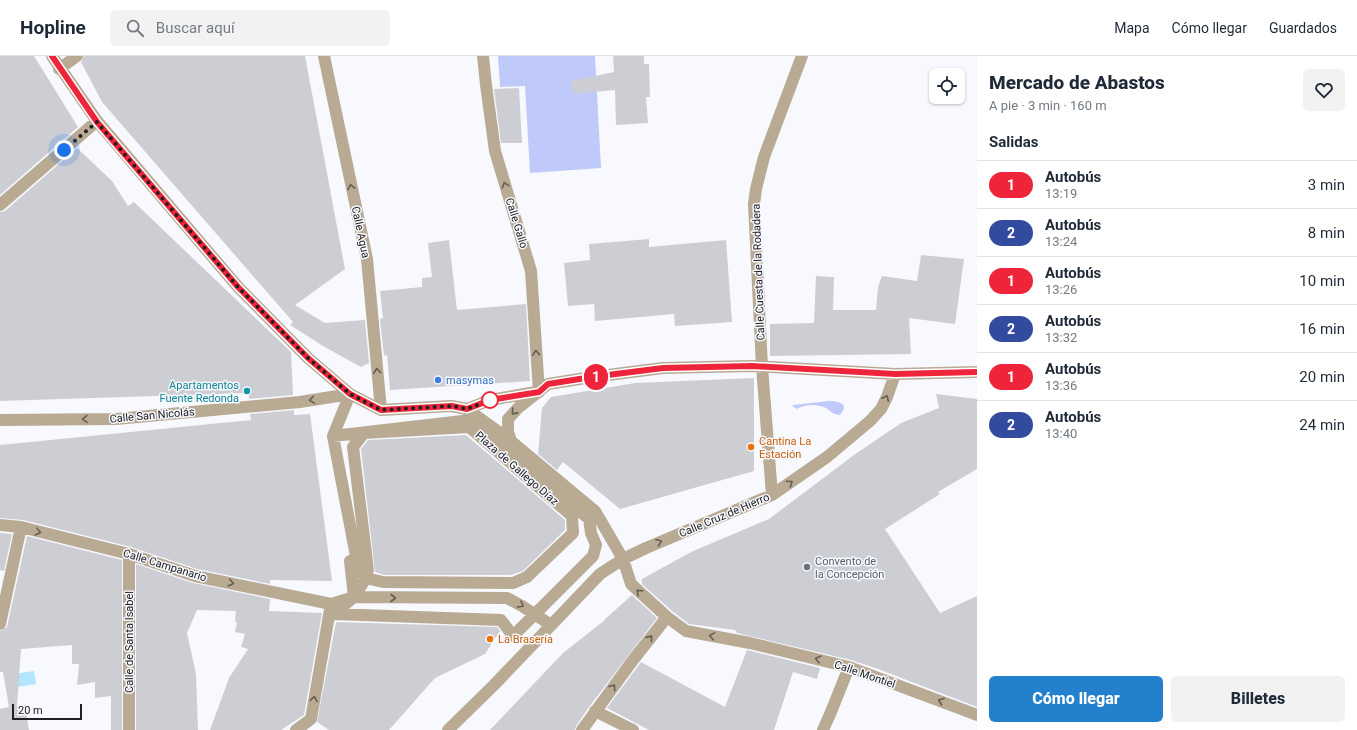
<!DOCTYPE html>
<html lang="es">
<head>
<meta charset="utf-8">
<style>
  :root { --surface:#fff; --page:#f2f2f3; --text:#1f2937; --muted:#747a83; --line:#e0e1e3; --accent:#2380cd }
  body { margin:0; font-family:Roboto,sans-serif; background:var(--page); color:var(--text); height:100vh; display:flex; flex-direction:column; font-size:15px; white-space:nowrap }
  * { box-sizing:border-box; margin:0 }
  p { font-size:13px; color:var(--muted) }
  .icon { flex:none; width:22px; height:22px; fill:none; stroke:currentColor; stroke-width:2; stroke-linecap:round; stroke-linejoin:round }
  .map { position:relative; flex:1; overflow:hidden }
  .drawer { display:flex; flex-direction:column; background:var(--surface); width:380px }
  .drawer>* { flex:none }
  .badge { padding:0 8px; border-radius:13px; font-size:14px; line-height:26px }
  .controls { position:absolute; left:929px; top:12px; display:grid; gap:8px }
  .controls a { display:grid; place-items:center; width:36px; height:36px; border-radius:6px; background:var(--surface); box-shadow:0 1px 3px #0004; font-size:20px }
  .scale { position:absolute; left:12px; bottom:10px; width:70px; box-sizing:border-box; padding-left:4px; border:2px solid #202022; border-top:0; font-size:11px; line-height:14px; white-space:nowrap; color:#202022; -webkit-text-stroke:3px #f8f9ff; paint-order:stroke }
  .you { position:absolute; width:20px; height:20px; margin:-10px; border:3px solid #fff; border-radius:50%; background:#1a73e8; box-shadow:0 0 0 6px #1a73e833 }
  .map>.badge { position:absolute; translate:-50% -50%; box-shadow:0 0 0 2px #fff }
  h2 { padding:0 12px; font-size:15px; line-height:36px }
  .round { display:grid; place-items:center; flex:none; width:42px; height:42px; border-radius:6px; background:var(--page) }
  .headline { display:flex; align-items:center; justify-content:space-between; height:68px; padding:0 12px }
  h1 { font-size:19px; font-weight:800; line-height:30px }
  .primary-button { display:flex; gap:8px; margin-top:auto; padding:8px 12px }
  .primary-button a { flex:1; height:46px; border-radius:6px; background:var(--accent); color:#fff; font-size:16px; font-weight:800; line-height:46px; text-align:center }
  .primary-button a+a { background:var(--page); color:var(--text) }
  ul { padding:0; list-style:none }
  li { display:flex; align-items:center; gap:12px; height:48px; padding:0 12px; border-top:1px solid var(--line) }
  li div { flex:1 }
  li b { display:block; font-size:15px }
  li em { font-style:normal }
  li .badge { min-width:44px; font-weight:700; text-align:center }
  header { display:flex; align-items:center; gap:24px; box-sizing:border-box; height:56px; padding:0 20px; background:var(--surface); border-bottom:1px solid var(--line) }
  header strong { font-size:19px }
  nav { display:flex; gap:22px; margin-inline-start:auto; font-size:14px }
  .search { width:280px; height:36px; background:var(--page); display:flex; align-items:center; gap:10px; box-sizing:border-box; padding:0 14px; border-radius:6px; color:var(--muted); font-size:15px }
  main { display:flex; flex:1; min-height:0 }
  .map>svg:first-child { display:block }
</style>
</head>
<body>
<header>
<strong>Hopline</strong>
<div class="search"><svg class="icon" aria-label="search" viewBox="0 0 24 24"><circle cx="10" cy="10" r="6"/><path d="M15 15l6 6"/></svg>Buscar aquí</div>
<nav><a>Mapa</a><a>Cómo llegar</a><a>Guardados</a></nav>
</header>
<main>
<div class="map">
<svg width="977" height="674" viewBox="0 0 977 674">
  <rect width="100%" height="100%" fill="#f8f9ff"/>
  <path fill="#c0cafa" d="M 498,0 L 595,0 L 601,112 L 530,117 L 525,30 L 500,31 Z
    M 829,345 C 839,345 850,348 840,359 C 833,359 831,355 826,352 C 817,348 805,348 797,353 L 792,350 L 793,349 Z"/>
  <path fill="#b3e5fd" d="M 34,615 L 36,628 L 9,632 L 8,619 Z"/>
  <path fill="#cdced4" d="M 0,0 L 34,0 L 78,71 L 0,139 Z
    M 84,0 L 305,0 L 345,213 L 295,249 L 325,267 L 365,264 L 369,307 L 361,311 L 323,290 L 290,269 L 293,266 L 102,46 L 81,6 Z
    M 613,0 L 644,0 L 644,8 L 649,8 L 650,41 L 646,41 L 648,67 L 616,69 L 615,34 L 573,38 L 571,25 L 614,16 Z
    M 519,32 L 522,87 L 501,87 L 494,33 Z
    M 77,92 L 112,125 L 128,150 L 134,146 L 291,296 L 293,339 L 249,343 L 249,337 L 0,345 L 0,156 L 5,155 Z
    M 649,183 L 649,191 L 726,184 L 732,266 L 675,270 L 674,258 L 595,265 L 594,248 L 568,250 L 564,207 L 590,204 L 589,188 Z
    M 449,184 L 457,254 L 526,248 L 530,325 L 390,334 L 387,299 L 384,300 L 380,263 L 383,262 L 380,235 L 422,231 L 422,222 L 432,221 L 428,187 Z
    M 921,199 L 964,203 L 955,268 L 909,262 L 911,298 L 770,300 L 770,268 L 814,267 L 816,220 L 834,221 L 833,254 L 876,254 L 878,231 L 882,220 L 917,225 Z
    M 754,322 L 754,415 L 620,453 L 563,406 L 557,414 L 538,398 L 542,352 L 551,341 L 635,327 Z
    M 936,338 L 977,343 L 977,413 L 938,436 L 940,438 L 885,473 L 940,557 L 977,540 L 977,651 L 878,613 L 851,604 L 737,577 L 735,574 L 689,568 L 672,555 L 642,528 L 642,523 L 691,496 L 769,463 L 854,399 L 901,367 L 939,352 Z
    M 294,354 L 294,359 L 310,358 L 332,525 L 270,524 L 270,528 L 197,513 L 131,491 L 23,464 L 0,462 L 0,389 L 251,364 L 250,358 Z
    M 466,379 L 565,464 L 565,474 L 523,515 L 511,519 L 384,519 L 375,516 L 361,393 L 368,384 Z
    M 0,477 L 12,478 L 4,515 L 0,514 Z
    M 27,480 L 122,504 L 122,674 L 111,674 L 111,640 L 95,642 L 95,626 L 77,629 L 79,608 L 72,608 L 72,589 L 21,593 L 17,650 L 25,649 L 29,674 L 0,674 L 0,653 L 9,651 L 3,616 L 0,616 L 0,575 L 7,571 Z
    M 136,508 L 193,527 L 270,543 L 269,555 L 322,557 L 304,659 L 281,674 L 210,674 L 229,622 L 248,593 L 241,591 L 245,578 L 235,576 L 237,566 L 235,566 L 236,555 L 197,554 L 187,577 L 196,618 L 198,674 L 136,674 Z
    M 632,539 L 657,562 L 589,651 L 576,670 L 575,674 L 490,674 L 563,597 L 605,564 L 604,564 Z
    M 336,566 L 497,571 L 500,575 L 485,598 L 435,622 L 389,674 L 329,674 L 317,666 Z
    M 747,594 L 820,612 L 817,623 L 793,616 L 774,674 L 649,674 L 607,652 L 641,606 L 725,651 Z"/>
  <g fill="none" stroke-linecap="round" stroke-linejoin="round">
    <path stroke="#b9aa94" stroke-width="12" d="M 52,0 L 97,65 L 238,231 L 308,302 L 350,338 L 381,354 L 451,350 L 467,353 L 511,385 L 595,455 L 623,503 L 631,528 L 667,561 L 686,575 L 750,587 L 849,611 L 977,659
      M 324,0 L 367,203 L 381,354
      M 483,0 L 486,29 L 495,95 L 531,215 L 539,336
      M 59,13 L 77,0
      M 0,149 L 97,65
      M 467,353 L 490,344 L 536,336
      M 0,364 L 116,363 L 300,346 L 350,338
      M 471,364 L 589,463 L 591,477 L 596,489 L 593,500 L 513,580 L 501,564 L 333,558 L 354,541 L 366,522 L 383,526 L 513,527 L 527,521 L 573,477 L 572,460 L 469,371 L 364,377 L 353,391 L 368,514 L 359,516 L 333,380 Z
      M 334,385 L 333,380 L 350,338
      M 511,385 L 508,376 L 508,363 L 518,352 L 548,328 L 592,321 L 663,312 L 752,310 L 895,318 L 977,316
      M 772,439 L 762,311 L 754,148 L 756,133 L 764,101 L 802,0
      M 0,469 L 21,471 L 129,498 L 195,520 L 331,548 L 354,541 L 507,542 L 522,550 L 551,569
      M 129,498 L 129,674
      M 350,505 L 354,541
      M 0,568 L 21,471
      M 595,655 L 633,674
      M 296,674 L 311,663 L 331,548
      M 448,674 L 494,629 L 600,518 L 623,503 L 646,492 L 772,439 L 827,401 L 870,365 L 881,353 L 887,341 L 895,318
      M 582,674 L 633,604 L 667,561
      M 823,674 L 831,656 L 849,611"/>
  </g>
  <defs><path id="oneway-chevron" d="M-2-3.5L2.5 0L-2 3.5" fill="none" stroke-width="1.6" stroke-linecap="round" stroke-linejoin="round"/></defs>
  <g stroke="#655e55">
    <use href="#oneway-chevron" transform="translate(505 129) rotate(-107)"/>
    <use href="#oneway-chevron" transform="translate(351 131) rotate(-102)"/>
    <use href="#oneway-chevron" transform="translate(536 297) rotate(-94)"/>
    <use href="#oneway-chevron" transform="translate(377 315) rotate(-95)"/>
    <use href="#oneway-chevron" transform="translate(886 342) rotate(-65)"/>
    <use href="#oneway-chevron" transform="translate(312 344) rotate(171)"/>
    <use href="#oneway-chevron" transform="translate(514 356) rotate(132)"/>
    <use href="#oneway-chevron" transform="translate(85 363) rotate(179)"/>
    <use href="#oneway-chevron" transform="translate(790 427) rotate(-35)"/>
    <use href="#oneway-chevron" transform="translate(38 476) rotate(14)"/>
    <use href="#oneway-chevron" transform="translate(659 486) rotate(-22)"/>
    <use href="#oneway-chevron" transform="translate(231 527) rotate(12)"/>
    <use href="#oneway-chevron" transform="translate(639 536) rotate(-138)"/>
    <use href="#oneway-chevron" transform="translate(393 542)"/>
    <use href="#oneway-chevron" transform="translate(521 549) rotate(30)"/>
    <use href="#oneway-chevron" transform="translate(712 580) rotate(-170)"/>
    <use href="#oneway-chevron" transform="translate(650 582) rotate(-51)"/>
    <use href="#oneway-chevron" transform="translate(818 603) rotate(-166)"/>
    <use href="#oneway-chevron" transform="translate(613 631) rotate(-54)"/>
    <use href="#oneway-chevron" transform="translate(314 643) rotate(-81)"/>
    <use href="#oneway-chevron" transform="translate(941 645) rotate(-159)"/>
  </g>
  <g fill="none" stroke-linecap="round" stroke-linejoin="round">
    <g stroke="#fff" stroke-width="9">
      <path id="line" d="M 52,0 L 97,66 L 238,231 L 308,302 L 350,338 L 381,354 L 452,350 L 467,353 L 490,344 L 539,336 L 548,328 L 592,321 L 663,312 L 752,310 L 895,318 L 977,316"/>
    </g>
    <use href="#line" stroke="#ee243a" stroke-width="6"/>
    <path stroke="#202022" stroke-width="4" stroke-dasharray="0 7.2" d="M 64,94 L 97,66 L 238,231 L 308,302 L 350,338 L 381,354 L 452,350 L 467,353 L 490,344"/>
  </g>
  <circle fill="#3f7fe0" stroke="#f8f9ff" stroke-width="1.5" cx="438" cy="324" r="4"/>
  <circle fill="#0f9aa8" stroke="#f8f9ff" stroke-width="1.5" cx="247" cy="335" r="4"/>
  <circle fill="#fff" stroke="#ee243a" stroke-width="2" cx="490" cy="344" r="8"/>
  <g fill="#e8710a" stroke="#f8f9ff" stroke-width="1.5">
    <circle cx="751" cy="391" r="4"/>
    <circle cx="490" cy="583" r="4"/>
  </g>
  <circle fill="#6b7280" stroke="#f8f9ff" stroke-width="1.5" cx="807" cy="511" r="4"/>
  <g text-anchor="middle" stroke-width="3" stroke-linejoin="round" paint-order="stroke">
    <g font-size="11" fill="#202022" stroke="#f8f9ff">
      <text transform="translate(517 167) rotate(73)" y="4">Calle Gallo</text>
      <text transform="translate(361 176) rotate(78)" y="4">Calle Agua</text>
      <text transform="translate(758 216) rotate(-92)" y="4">Calle Cuesta de la Rodadera</text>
      <text transform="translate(152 359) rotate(-5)" y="4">Calle San Nicolás</text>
      <text transform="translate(517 412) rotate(41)" y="4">Plaza de Gallego Díaz</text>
      <text transform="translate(724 459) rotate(-23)" y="4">Calle Cruz de Hierro</text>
      <text transform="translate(165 509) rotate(17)" y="4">Calle Campanario</text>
      <text transform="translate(129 586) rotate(-90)" y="4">Calle de Santa Isabel</text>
      <text transform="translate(865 618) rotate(19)" y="4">Calle Montiel</text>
    </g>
    <g font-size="11" fill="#366cbe" stroke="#f8f9ff" text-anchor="start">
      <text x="446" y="328">masymas</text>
    </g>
    <g font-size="11" fill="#0d838f" stroke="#f8f9ff" text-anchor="end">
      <text x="239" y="333">Apartamentos<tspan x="239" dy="13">Fuente Redonda</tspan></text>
    </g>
    <g font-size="11" fill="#c56008" stroke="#f8f9ff" text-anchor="start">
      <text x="759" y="389">Cantina La<tspan x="759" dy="13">Estación</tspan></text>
      <text x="498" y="587">La Brasería</text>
    </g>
    <g font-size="11" fill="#5b616d" stroke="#f8f9ff" text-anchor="start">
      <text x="815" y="509">Convento de<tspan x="815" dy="13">la Concepción</tspan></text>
    </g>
  </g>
</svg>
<div class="controls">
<a><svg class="icon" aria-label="locate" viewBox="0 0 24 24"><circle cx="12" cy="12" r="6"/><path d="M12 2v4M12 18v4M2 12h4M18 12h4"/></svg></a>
</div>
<div class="scale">20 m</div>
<div class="you" style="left:64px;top:94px"></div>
<b class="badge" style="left:596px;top:321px;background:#ee243a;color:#fff">1</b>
</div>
<section class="drawer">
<div class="headline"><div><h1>Mercado de Abastos</h1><p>A pie · 3 min · 160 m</p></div><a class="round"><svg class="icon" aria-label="heart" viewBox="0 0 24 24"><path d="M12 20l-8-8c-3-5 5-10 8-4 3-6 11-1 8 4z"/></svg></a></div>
<h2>Salidas</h2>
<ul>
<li><span class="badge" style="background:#ee243a;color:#fff">1</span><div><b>Autobús</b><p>13:19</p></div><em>3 min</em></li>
<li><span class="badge" style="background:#324b9f;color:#fff">2</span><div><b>Autobús</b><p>13:24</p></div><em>8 min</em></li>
<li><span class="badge" style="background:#ee243a;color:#fff">1</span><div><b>Autobús</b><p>13:26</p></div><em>10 min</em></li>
<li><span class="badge" style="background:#324b9f;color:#fff">2</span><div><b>Autobús</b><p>13:32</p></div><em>16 min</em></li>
<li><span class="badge" style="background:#ee243a;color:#fff">1</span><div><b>Autobús</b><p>13:36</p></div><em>20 min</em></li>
<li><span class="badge" style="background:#324b9f;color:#fff">2</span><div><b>Autobús</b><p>13:40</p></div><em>24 min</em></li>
</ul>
<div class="primary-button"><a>Cómo llegar</a><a>Billetes</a></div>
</section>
</main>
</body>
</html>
